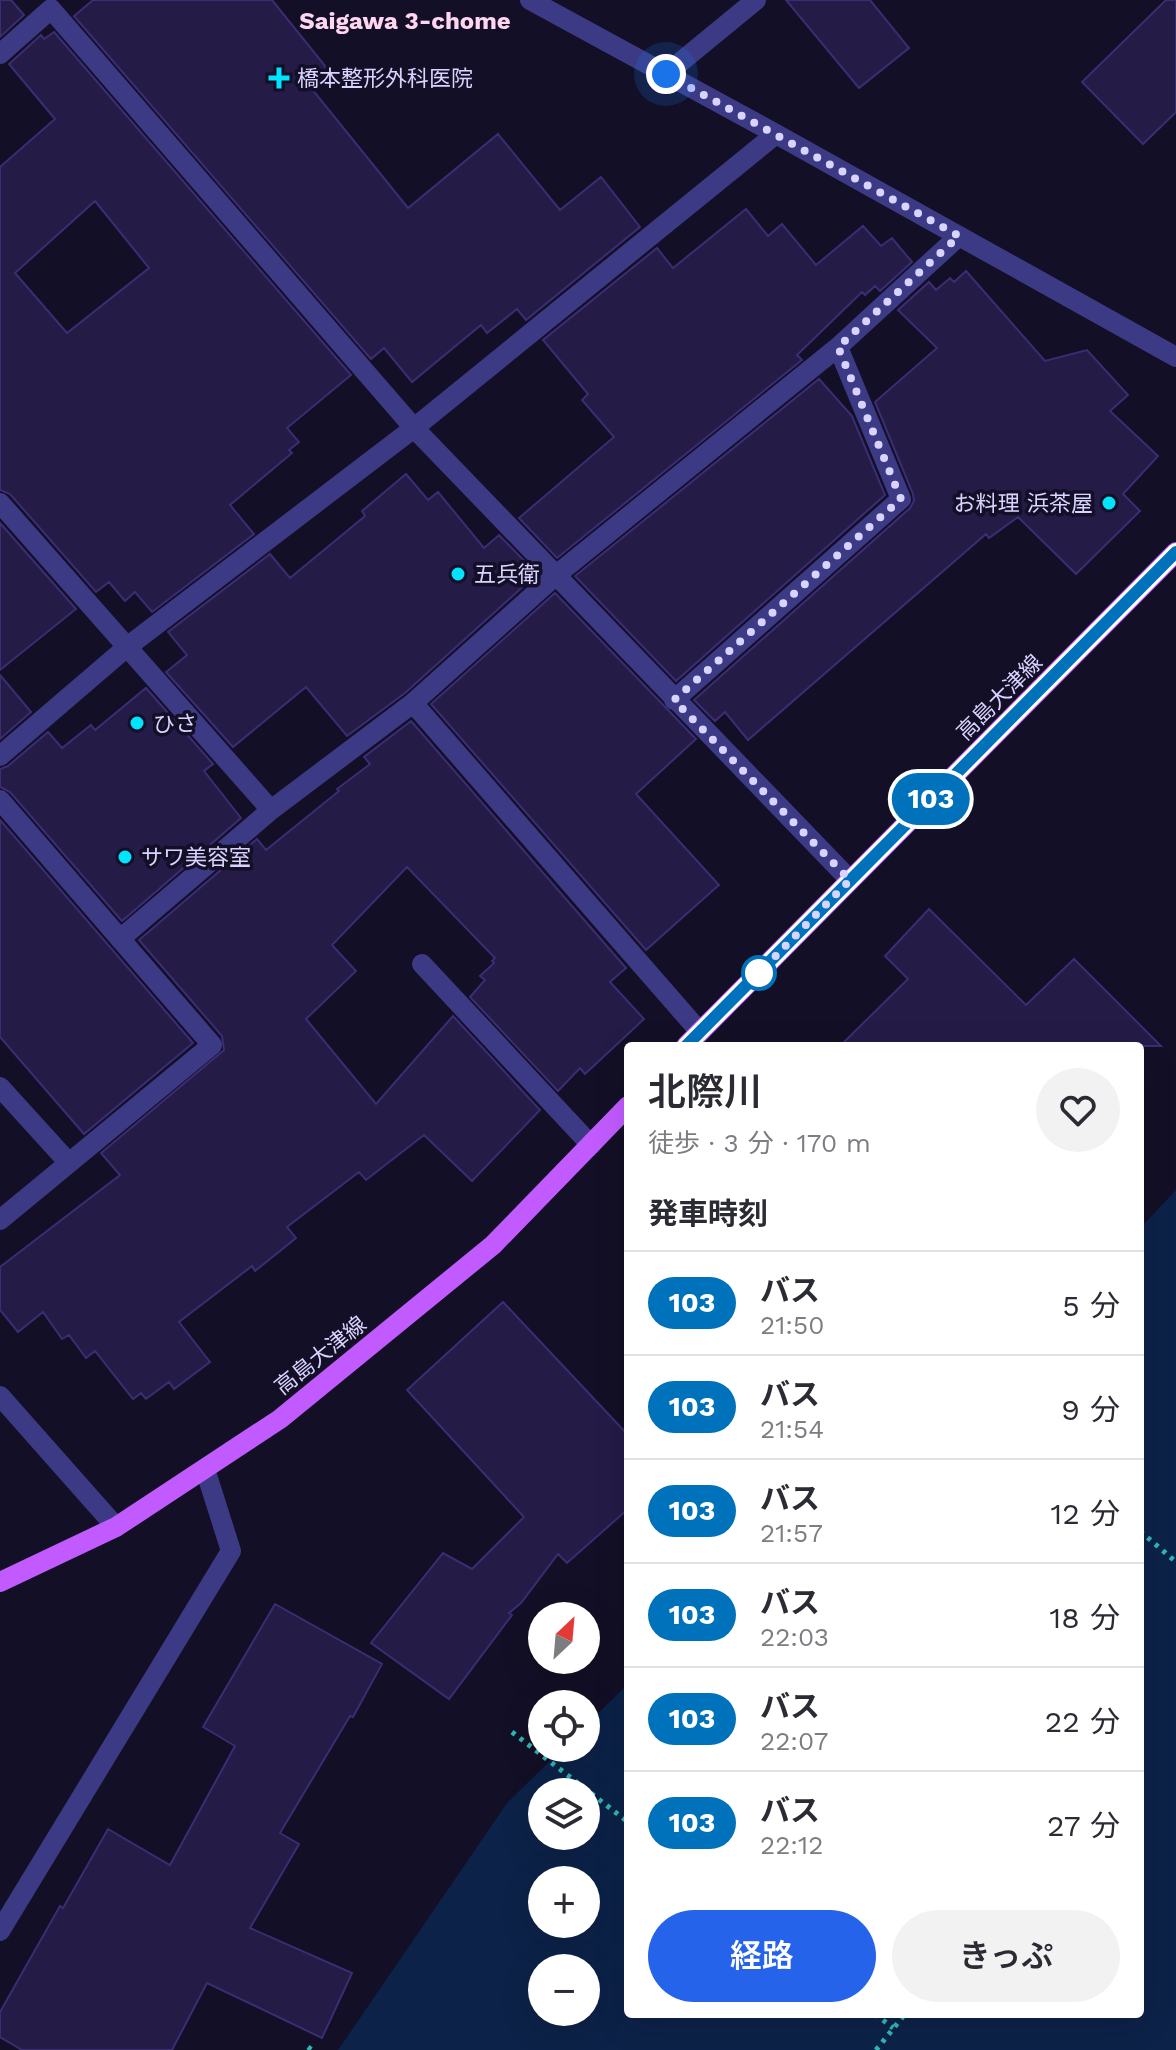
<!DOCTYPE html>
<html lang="ja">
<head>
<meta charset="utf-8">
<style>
  :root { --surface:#fff; --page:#f2f2f3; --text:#2b2b33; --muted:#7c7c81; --line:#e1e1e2; --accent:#2563eb }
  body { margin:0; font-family:"Work Sans","Noto Sans JP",sans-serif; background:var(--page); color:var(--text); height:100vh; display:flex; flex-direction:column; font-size:30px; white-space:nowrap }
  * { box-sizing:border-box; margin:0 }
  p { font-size:26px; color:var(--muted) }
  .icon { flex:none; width:44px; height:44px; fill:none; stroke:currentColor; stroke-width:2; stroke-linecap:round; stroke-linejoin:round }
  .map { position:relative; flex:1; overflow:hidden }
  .side { position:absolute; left:624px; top:1042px; width:520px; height:976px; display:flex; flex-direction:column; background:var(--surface); border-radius:8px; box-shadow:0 8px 32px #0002 }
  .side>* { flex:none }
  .badge { padding:0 16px; border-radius:26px; font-size:28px; line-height:52px }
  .needle { width:52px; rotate:26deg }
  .fabs { position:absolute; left:528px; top:1602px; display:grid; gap:16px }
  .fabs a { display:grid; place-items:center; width:72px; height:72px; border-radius:50%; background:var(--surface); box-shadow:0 8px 32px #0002; font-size:40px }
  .you { position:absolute; width:40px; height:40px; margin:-20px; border:6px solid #fff; border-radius:50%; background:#1a73e8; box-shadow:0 0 0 12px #1a73e833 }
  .map>.badge { position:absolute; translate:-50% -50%; box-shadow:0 0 0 4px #fff }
  h2 { padding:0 24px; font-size:30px; line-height:72px }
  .round { display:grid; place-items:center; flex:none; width:84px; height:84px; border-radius:42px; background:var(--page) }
  .overview { display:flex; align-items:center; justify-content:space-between; height:136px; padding:0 24px }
  h1 { font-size:38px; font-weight:600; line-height:60px }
  .cta { display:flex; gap:16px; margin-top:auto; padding:16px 24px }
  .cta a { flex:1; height:92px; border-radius:48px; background:var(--accent); color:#fff; font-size:32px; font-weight:600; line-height:92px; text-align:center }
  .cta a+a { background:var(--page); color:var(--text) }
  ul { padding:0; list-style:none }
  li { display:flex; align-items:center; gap:24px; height:104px; padding:0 24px; border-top:2px solid var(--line) }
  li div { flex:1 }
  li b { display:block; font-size:30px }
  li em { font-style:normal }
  li .badge { min-width:88px; font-weight:700; text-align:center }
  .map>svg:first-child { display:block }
</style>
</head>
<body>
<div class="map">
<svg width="1176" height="2050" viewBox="0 0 1176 2050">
  <rect width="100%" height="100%" fill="#130f26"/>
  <path fill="#0c2248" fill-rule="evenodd" d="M 1176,1190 L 1176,2050 L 338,2050 L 507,1803 L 563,1748 L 586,1748 L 586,1725 L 628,1684 L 628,2014 L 1140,2014 L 1140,1228 ZM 542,1792 L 586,1792 L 586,1836 L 542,1836 ZM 542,1880 L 586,1880 L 586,1924 L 542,1924 ZM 542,1968 L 586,1968 L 586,2012 L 542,2012 Z"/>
  <path fill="#241b47" stroke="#3b2d73" stroke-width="2" fill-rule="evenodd" d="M 0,0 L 11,0 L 24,15 L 0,37 Z
    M 93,0 L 272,0 L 326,67 L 307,83 L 408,208 L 498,134 L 560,210 L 601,177 L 640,227 L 526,320 L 517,309 L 487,333 L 481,325 L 412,382 L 384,348 L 371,359 L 74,16 Z
    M 786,0 L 870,0 L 909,48 L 859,88 Z
    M 1166,0 L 1176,0 L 1176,112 L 1143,144 L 1082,82 Z
    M 54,32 L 351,375 L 287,428 L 299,442 L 289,450 L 292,453 L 230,505 L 254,534 L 152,612 L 135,592 L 125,601 L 109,582 L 96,592 L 10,494 L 0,490 L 0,167 L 55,119 L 9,64 L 41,35 L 44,39 ZM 95,201 L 149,268 L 67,333 L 15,273 Z
    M 746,209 L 768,236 L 782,224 L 816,265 L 863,226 L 881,246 L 892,238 L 912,262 L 880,291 L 875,286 L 865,295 L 862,292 L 797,355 L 802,360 L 557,558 L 519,518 L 614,437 L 582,400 L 588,394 L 543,340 L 657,248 L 673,268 Z
    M 966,271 L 1045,361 L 1087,350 L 1128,395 L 1110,411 L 1158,456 L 1123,494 L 1140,511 L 1076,574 L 1018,517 L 989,538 L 986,534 L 748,740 L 725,712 L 715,721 L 694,700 L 910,508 L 914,501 L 913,494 L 875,402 L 937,348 L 898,310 L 929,282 L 936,290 L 950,278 L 954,282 Z
    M 819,379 L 852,416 L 885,495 L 676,681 L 575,576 Z
    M 406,474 L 428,500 L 438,492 L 484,548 L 499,535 L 537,574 L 405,693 L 347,736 L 306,687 L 233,747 L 166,672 L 187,655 L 168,632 L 270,554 L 290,578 L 365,516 L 362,511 Z
    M 0,523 L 76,609 L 0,670 Z
    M 555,593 L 696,739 L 636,794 L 719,885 L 646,950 L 431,704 Z
    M 0,675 L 31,712 L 0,739 Z
    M 146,688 L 213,764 L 204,771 L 241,818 L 122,921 L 10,792 L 0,787 L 0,769 L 8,766 L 48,732 L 62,748 L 91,725 L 95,730 Z
    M 411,721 L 626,968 L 610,982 L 644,1019 L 585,1074 L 580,1068 L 558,1091 L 470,997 L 485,980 L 480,976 L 494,963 L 492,961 L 495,958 L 407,867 L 332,945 L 356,971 L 306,1019 L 376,1104 L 453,1016 L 540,1110 L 472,1181 L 424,1135 L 366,1180 L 359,1172 L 287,1227 L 296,1238 L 255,1271 L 252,1266 L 179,1322 L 210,1362 L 174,1389 L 169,1382 L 146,1399 L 141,1393 L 133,1399 L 95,1351 L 86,1358 L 69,1335 L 62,1339 L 43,1312 L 18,1332 L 0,1310 L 0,1267 L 120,1175 L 101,1153 L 224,1050 L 222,1036 L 139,940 L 257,839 L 266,850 L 339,791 L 337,789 L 370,764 L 364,757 Z
    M 0,820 L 193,1043 L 84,1134 L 0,1037 Z
    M 929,909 L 1026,1005 L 1074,959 L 1161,1046 L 840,1046 L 908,979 L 885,956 Z
    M 503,1302 L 628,1435 L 628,1509 L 567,1563 L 558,1554 L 521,1603 L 509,1613 L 512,1615 L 449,1699 L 371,1643 L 443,1553 L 472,1569 L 524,1517 L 407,1390 Z
    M 275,1604 L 382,1664 L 353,1717 L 350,1716 L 280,1833 L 299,1844 L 250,1928 L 352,1973 L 322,2038 L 207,1983 L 172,2050 L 22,2050 L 0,2037 L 0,2012 L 60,1906 L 63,1908 L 108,1829 L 170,1865 L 235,1746 L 203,1727 Z"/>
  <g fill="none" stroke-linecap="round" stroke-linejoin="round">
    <path stroke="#2fb8b0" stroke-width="5" stroke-dasharray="4 6" stroke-linecap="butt" d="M 1140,1531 L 1176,1562
      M 512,1732 L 628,1822
      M 875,2014 L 893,2028
      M 308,2047 L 312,2050
      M 876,2050 L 905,2014"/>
    <path stroke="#3d3a85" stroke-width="20" d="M 530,0 L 776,134 L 1176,357
      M 0,54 L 51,9 L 414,428 L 850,880
      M 666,74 L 756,0
      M 0,503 L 271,810
      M 674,700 L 901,499 L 838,347
      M 413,703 L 700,1032
      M 0,756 L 127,647 L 414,428 L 776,134
      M 0,800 L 212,1045 L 0,1220
      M 120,939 L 271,810 L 413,703 L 555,576 L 838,347 L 959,236
      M 422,964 L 591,1145
      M 0,1087 L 69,1163
      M 0,1396 L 116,1527
      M 0,1931 L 231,1551 L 205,1469"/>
    <path stroke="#c25bff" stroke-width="20" d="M 686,1046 L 1176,552
      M 0,1582 L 116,1527 L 280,1419 L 493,1245 L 628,1106"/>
  </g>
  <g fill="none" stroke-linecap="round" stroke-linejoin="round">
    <g stroke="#fff" stroke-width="18">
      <path id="line" d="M 686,1046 L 1176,552"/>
    </g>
    <use href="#line" stroke="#0072bc" stroke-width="12"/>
    <path stroke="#d9d4ff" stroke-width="8" stroke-dasharray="0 14.4" d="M 666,74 L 959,236 L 838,347 L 901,499 L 674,700 L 850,880 L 759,973"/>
  </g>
  <g fill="#00e5ff" stroke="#130f26" stroke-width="3">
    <path d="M275 66h8v8h8v8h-8v8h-8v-8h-8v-8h8z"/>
    <circle cx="1109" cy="503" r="8"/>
    <circle cx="458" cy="574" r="8"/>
    <circle cx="137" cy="723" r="8"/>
    <circle cx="125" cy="857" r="8"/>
  </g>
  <circle fill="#fff" stroke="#0072bc" stroke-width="4" cx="759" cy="973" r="16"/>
  <g text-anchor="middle" stroke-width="7" stroke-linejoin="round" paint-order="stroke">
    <g font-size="22" fill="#d9d4ff" stroke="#130f26" text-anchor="start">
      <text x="297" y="86">橋本整形外科医院</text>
      <text x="1093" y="511" text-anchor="end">お料理 浜茶屋</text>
      <text x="474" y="582">五兵衛</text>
      <text x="153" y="731">ひさ</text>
      <text x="141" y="865">サワ美容室</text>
    </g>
    <g font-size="22" fill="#d9d4ff" stroke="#130f26">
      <text transform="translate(999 697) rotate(-45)" y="8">高島大津線</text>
      <text transform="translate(320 1355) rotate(-39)" y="8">高島大津線</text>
    </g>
    <g font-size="24" font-weight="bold" fill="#ffd6f0" stroke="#130f26">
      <text x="405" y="29">Saigawa 3-chome</text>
    </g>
  </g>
</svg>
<div class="fabs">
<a><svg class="needle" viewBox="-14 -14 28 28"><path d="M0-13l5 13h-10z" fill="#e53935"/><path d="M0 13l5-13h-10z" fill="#7c7c81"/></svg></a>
<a><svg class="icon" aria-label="locate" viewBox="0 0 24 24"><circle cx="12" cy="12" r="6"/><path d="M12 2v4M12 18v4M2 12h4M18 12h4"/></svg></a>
<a><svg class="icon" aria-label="layers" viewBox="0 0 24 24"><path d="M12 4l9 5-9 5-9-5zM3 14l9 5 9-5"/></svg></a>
<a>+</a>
<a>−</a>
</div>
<div class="you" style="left:666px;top:74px"></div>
<b class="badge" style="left:931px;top:799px;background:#0072bc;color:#fff">103</b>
<section class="side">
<div class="overview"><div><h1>北際川</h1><p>徒歩 · 3 分 · 170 m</p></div><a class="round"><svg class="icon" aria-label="heart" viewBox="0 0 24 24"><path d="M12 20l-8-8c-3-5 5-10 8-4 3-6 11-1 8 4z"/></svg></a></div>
<h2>発車時刻</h2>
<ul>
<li><span class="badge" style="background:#0072bc;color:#fff">103</span><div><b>バス</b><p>21:50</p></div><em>5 分</em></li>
<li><span class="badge" style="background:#0072bc;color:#fff">103</span><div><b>バス</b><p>21:54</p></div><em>9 分</em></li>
<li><span class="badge" style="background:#0072bc;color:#fff">103</span><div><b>バス</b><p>21:57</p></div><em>12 分</em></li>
<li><span class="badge" style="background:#0072bc;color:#fff">103</span><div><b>バス</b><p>22:03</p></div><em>18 分</em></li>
<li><span class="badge" style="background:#0072bc;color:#fff">103</span><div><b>バス</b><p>22:07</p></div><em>22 分</em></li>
<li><span class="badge" style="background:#0072bc;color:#fff">103</span><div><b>バス</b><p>22:12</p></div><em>27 分</em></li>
</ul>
<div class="cta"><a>経路</a><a>きっぷ</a></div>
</section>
</div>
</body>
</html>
